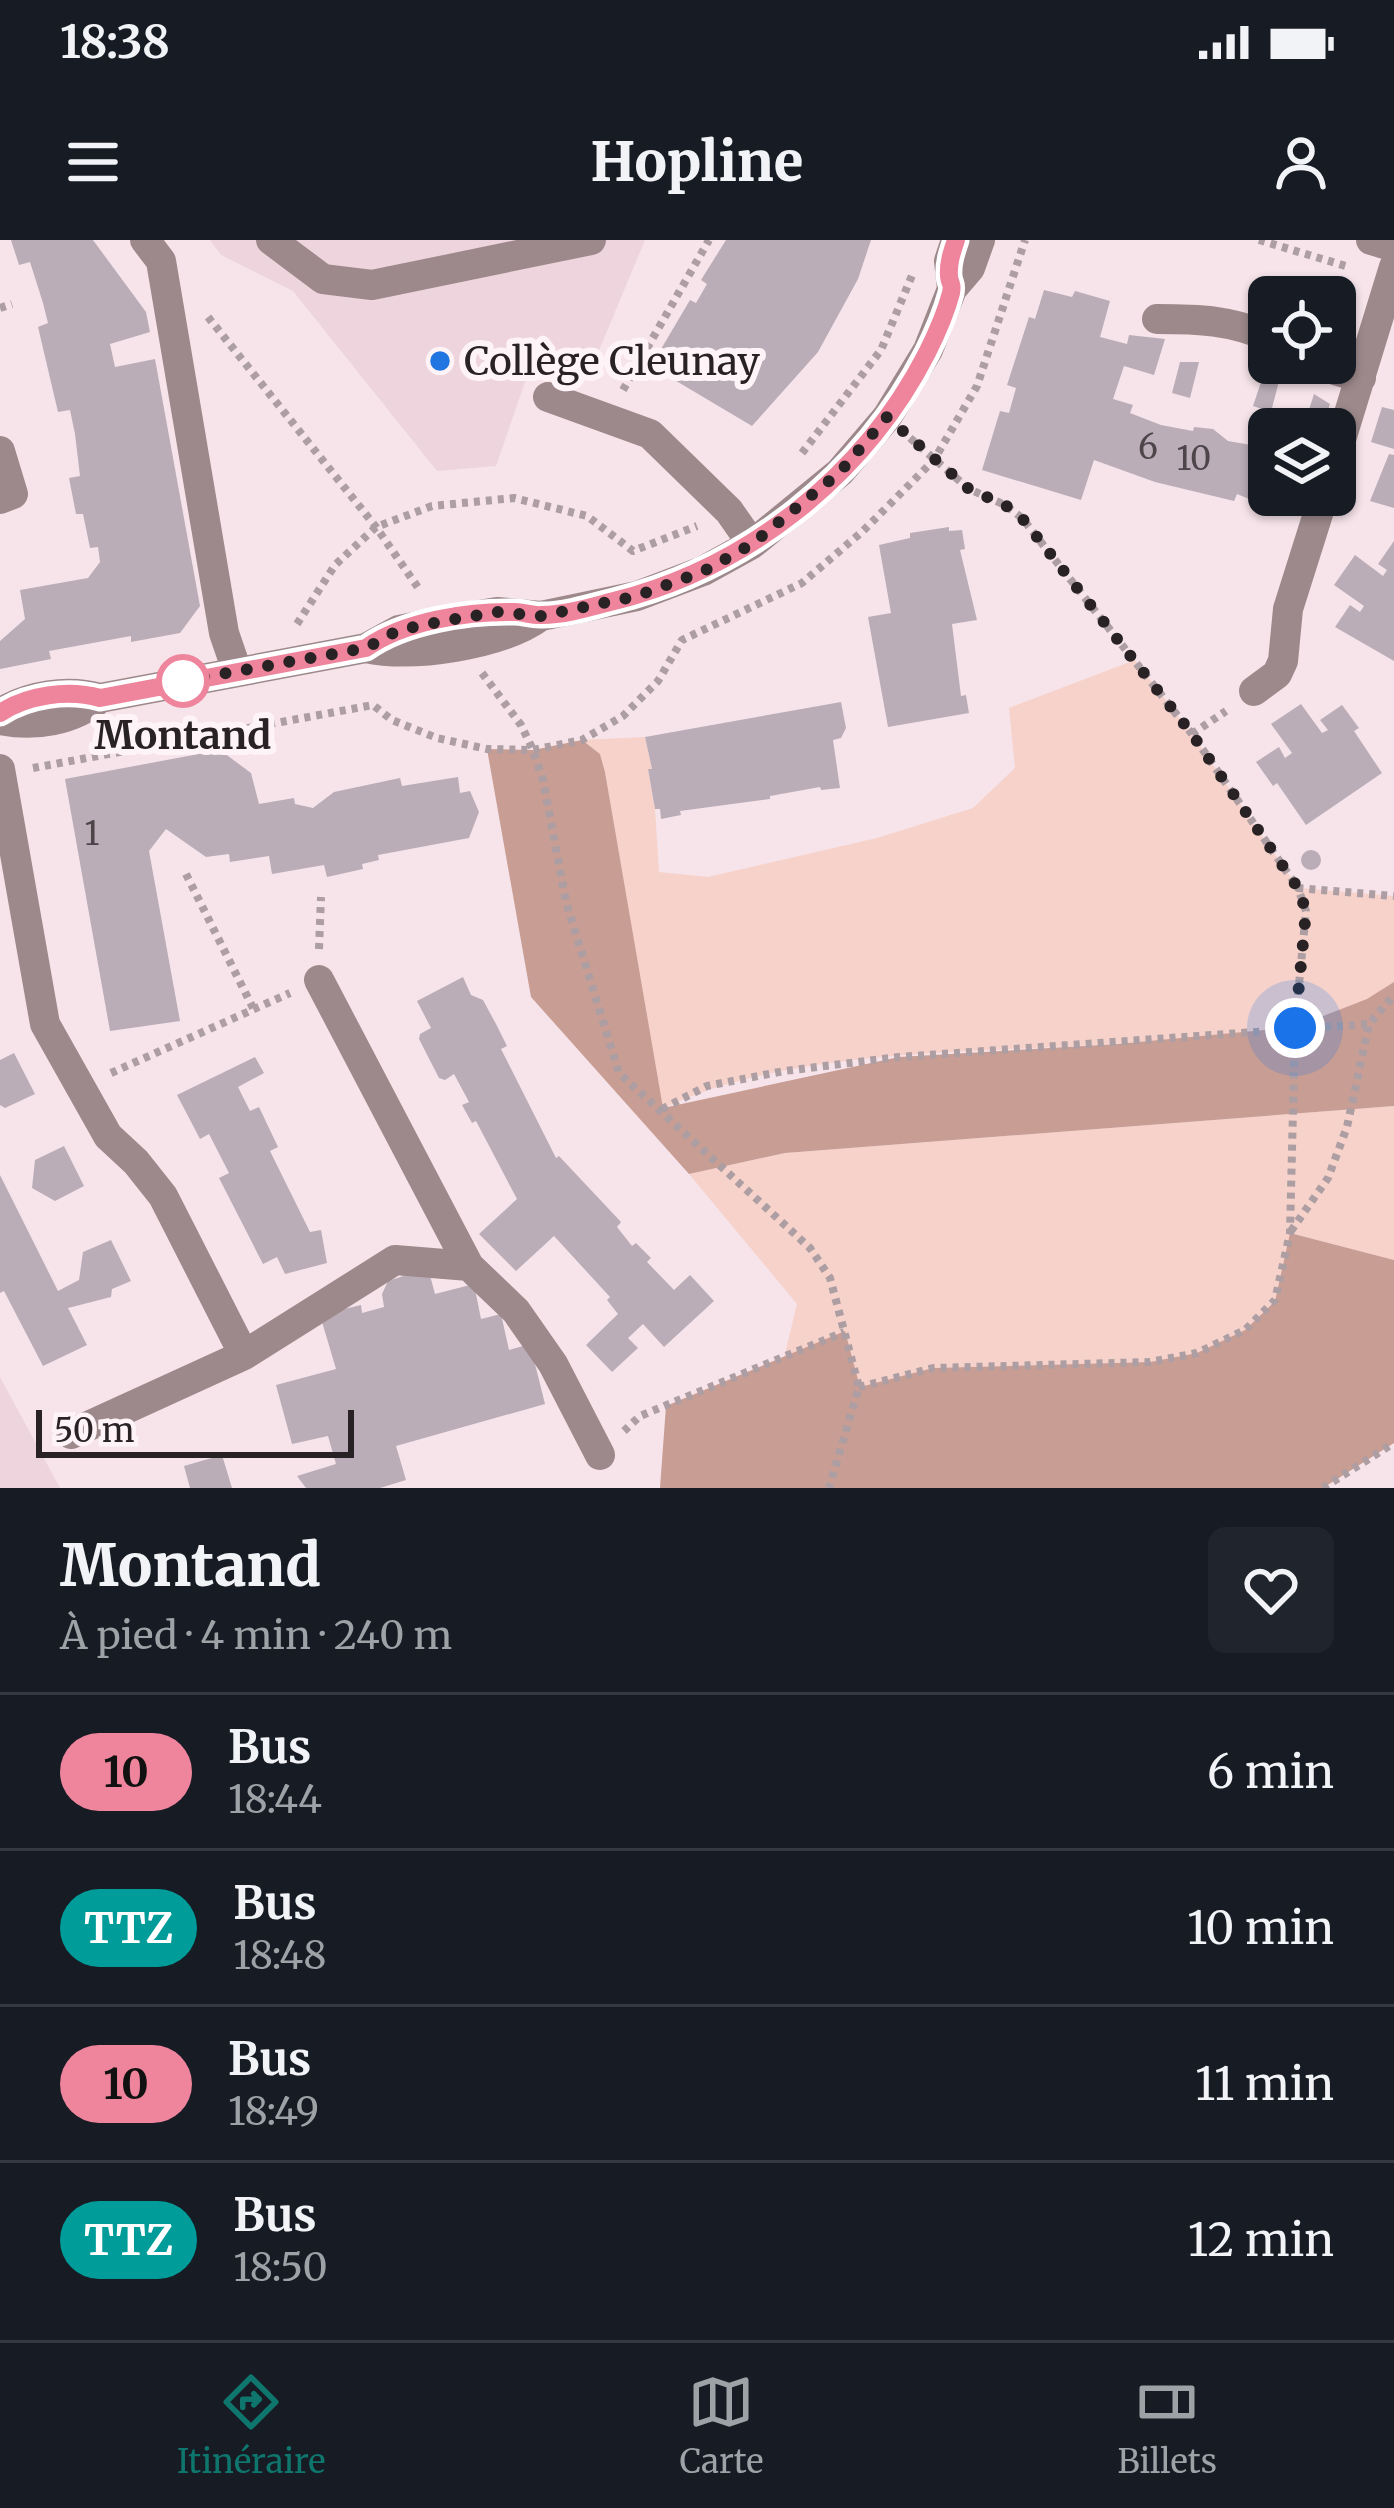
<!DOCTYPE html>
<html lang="fr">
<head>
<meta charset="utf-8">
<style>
  :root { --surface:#171b24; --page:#20242c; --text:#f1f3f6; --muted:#9ea1a6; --line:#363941; --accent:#0f766e }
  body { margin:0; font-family:Merriweather,serif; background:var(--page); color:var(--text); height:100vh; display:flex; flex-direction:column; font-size:45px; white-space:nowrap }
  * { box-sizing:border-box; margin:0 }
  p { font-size:39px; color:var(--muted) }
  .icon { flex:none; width:66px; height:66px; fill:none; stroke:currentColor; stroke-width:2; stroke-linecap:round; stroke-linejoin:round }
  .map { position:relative; height:1248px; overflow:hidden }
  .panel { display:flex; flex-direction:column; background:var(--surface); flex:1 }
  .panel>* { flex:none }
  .badge { padding:0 24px; border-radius:39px; font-size:42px; line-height:78px }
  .buttons { position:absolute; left:1248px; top:36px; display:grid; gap:24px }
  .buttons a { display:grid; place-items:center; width:108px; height:108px; border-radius:18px; background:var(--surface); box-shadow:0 3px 9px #0004; font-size:60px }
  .scale { position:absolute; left:36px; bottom:30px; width:318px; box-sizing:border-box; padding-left:12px; border:6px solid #292225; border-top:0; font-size:33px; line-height:42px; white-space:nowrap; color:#292225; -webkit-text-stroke:9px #fef3f7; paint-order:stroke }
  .you { position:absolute; width:60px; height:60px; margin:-30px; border:9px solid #fff; border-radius:50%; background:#1a73e8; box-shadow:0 0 0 18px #1a73e833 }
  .map>.badge { position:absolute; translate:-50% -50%; box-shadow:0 0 0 6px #fff }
  .round { display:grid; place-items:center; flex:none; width:126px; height:126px; border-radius:18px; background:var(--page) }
  .summary { display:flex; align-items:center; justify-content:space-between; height:204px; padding:0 60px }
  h1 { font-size:57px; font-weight:800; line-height:90px }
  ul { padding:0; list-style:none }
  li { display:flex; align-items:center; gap:36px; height:156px; padding:0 60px; border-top:3px solid var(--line) }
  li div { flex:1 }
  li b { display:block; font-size:45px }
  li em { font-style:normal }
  li .badge { min-width:132px; font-weight:700; text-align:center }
  .status { display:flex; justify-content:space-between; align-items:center; height:84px; padding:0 60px; background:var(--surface); direction:ltr }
  .status svg { height:33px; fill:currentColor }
  header { display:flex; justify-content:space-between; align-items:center; height:156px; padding:0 60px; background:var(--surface); font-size:54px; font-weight:800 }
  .tabs { display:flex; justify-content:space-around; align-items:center; height:168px; border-top:3px solid var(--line); background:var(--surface); font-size:33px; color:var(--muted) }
  .tabs a { display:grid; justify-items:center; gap:6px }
  .tabs .selected { color:var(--accent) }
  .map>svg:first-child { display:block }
</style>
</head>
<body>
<div class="status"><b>18:38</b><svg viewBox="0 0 49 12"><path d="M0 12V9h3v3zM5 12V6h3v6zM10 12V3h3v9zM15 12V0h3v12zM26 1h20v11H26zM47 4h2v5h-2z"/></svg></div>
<header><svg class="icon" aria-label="menu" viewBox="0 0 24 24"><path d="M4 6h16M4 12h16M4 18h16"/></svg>Hopline<svg class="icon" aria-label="person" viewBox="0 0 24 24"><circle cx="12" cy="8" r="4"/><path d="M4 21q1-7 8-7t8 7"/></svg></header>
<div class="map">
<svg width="1394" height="1248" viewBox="0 0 1394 1248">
  <rect width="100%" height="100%" fill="#f6e4ea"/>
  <path fill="#eed4dd" d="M 210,0 L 645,0 L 590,132 L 536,110 L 496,226 L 437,231 L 293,51 L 221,15 Z
    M 0,1137 L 60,1248 L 0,1248 Z"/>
  <path fill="#f6d2ca" d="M 1135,420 L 1192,494 L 1298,648 L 1394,656 L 1394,755 L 1369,784 C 1283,788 1198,799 1113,804 C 975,813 786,808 662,869 L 605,532 L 600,514 L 582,500 L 645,497 L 652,529 L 648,530 L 655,569 L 659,632 L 708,637 L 877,598 L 973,568 L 1015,528 L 1009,468 Z
    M 1394,866 L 1394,1020 L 1290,993 L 1275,1060 L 1245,1090 L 1197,1113 L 1150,1122 L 933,1128 L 872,1147 L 859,1147 L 844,1092 L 784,1118 L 797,1064 L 689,934 L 785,913 Z"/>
  <path fill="#c89d94" d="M 582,500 L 600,514 L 605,532 L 663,868 L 899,817 L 1118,804 L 1295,787 L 1367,759 L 1394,742 L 1394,866 L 785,913 L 689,934 L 531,757 L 487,509 L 533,510 Z
    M 1290,993 L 1394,1020 L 1394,1203 L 1323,1248 L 660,1248 L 666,1166 L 845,1091 L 860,1147 L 933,1128 L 1150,1122 L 1197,1113 L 1245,1090 L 1275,1061 Z"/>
  <path fill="#baadb7" d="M 11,0 L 93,0 L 146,72 L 150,92 L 110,104 L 115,127 L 155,119 L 200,366 L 180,393 L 131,402 L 131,396 L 49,411 L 51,419 L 0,429 L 0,401 L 25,379 L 20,350 L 88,338 L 100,322 L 98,307 L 90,308 L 83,274 L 76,274 L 69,238 L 80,236 L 75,194 L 70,170 L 58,172 L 38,87 L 48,83 L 43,63 L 30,22 L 19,25 Z
    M 726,0 L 871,0 L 858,39 L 818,112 L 752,186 L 651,126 L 690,60 L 696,63 L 707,44 L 701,40 Z
    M 1044,50 L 1072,57 L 1075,51 L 1110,61 L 1100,97 L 1127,104 L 1129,95 L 1165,99 L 1154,135 L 1124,126 L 1113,159 L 1133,165 L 1130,173 L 1161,185 L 1193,191 L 1194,187 L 1213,189 L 1228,201 L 1269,208 L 1269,255 L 1278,255 L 1274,269 L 1237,254 L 1234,261 L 1155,242 L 1094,220 L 1081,260 L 982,230 L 1000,171 L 1009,173 L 1016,148 L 1007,145 L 1029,77 L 1035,79 Z
    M 1180,122 L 1199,122 L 1190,158 L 1172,153 Z
    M 1264,133 L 1279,141 L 1271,172 L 1253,166 Z
    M 1314,154 L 1330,164 L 1322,189 L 1288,189 L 1292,172 L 1307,176 Z
    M 1382,167 L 1394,170 L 1394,209 L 1371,202 Z
    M 1389,214 L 1394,215 L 1394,268 L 1370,261 Z
    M 949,287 L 949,291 L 962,290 L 965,309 L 960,310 L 977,380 L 952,384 L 961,456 L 966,455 L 969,473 L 888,487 L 868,377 L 891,373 L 879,305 L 910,298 L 910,293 Z
    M 1394,301 L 1394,421 L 1335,387 L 1350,365 L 1360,372 L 1364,366 L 1334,345 L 1355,315 L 1383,336 L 1387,330 L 1378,324 Z
    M 841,462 L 846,488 L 841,498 L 833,500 L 840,548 L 821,550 L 820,547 L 770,556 L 770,559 L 680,571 L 681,575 L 661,579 L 660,569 L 655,569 L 648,529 L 652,529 L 645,497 Z
    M 1301,464 L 1322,493 L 1328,490 L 1320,480 L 1342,465 L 1359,488 L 1354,491 L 1382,533 L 1306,585 L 1277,543 L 1273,546 L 1256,522 L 1279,507 L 1285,518 L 1292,513 L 1271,484 Z
    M 220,510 L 251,533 L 259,564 L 294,558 L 295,564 L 313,568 L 334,552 L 400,538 L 402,546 L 458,537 L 460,553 L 470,551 L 479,572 L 469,598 L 378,615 L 379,620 L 362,624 L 363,629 L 327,637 L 324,625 L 272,634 L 269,616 L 230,622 L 229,614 L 206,617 L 166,589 L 149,611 L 180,781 L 110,791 L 65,539 Z
    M1301 620a10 10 0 1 1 20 0a10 10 0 1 1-20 0Z
    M 463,737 L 471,755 L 483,760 L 496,784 L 507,806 L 501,809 L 556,918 L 559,916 L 621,982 L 617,987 L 632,1006 L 636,1003 L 651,1018 L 647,1022 L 674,1050 L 690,1035 L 714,1061 L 664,1107 L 643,1084 L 628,1098 L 638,1108 L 612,1132 L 586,1105 L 618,1074 L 607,1060 L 610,1057 L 554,996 L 516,1031 L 479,994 L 517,959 L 476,881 L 472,883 L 462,865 L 469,862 L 454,834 L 445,840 L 439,838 L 419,799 L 420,794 L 431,788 L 417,761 Z
    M 14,813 L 35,854 L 5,868 L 0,865 L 0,820 Z
    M 255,817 L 264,833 L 238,847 L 250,871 L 259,867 L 278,907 L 270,911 L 310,992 L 321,990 L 327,1023 L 285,1034 L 277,1017 L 263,1024 L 219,938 L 229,933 L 209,894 L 200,899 L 177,855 Z
    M 64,906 L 84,946 L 55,961 L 32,948 L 35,920 Z
    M 0,935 L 58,1051 L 79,1040 L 83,1012 L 111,1000 L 131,1041 L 112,1049 L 111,1057 L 68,1068 L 87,1105 L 43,1126 L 4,1051 L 0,1053 Z
    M 428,1028 L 435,1054 L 474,1044 L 481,1079 L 501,1074 L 509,1110 L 530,1104 L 545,1164 L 396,1206 L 406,1240 L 380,1248 L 306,1248 L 297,1236 L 336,1224 L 328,1196 L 292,1204 L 276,1145 L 336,1129 L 320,1075 L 361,1065 L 362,1073 L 384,1067 L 382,1054 L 388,1041 Z
    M 222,1215 L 232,1248 L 190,1248 L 184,1226 Z"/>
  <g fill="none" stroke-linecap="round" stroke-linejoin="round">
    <path stroke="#ac9ea2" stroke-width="8" stroke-dasharray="6 6" stroke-linecap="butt" d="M 1259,0 L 1349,27
      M 0,68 L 12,64
      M 208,77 L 376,287 L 419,349
      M 623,150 L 709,0
      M 910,198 L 969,249 L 1005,265 L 1022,278 L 1192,494 L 1298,648 L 1394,656
      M 802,213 L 881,110 L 913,33
      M 297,384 L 335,325 L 376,287 L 432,266 L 514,258 L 587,276 L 633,311 L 697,286
      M 482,433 L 521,485 L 533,510 L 543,540 L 566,662 L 619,833 L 810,1008 L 830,1038 L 859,1147 L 829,1248
      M 1192,494 L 1226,471
      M 33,528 L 373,465 L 392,480 L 437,498 L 487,509 L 533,510 L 582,500 L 623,476 L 658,441 L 682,400 L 802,343 L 863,291 L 934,220 L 977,146 L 1025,0
      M 186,634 L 254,770
      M 319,709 L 321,657
      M 111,833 L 290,753
      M 662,869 L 707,846 L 784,831 L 899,817 L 1369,784
      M 1291,991 L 1328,938 L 1347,887 L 1369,784 L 1394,755
      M 859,1147 L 933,1128 L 1150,1122 L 1197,1113 L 1245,1090 L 1275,1060 L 1290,993 L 1295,787 L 1306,671 L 1298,648
      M 624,1191 L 640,1176 L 844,1092
      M 1323,1248 L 1394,1203"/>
    <path stroke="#9d898b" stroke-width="30" d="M 145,0 L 161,21 L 224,393 L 237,431
      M 271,0 L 323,39 L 372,45 L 591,0
      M 1371,0 L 1394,7
      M 952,49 L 949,21 L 956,0
      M 1157,79 C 1198,79 1231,80 1269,97
      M 1311,123 L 1361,138
      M 548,157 L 650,194 L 729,271 L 752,304
      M 0,211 L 13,254 L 0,259
      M 1335,219 L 1394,27
      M 366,408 L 399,390 L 444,381 L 497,372 L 541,376 L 637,356 L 703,331 L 752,304 L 840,232 L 887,177 L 928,110 L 952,49 L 970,28 L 980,0
      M 1254,451 L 1277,434 L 1283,421 L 1288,369 L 1324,255
      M 0,473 C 28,455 68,449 100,458 L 366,408 C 413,418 502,405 541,376
      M 0,480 C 34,487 73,481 100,458
      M 0,529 L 45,784 L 108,896 L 136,922 L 163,956 L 244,1115
      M 319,740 L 469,1026
      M 71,1194 L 244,1115 L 395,1020 L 469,1026 L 516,1071 L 553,1124 L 600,1215"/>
  </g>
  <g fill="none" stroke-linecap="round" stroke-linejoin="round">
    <g stroke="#fff" stroke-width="27">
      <path id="line" d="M 0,473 C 27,455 68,449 100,458 L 366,408 C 404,381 468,371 515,372 C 524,372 533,376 542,375 C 565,375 591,367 614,361 C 747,328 864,236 927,113 C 936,95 946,72 951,53 C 953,42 950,46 949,36 C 948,23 952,12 956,0"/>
    </g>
    <use href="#line" stroke="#ef859d" stroke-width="18"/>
    <path stroke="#292225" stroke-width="12" stroke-dasharray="0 21.6" d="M 183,441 L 366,408 L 399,390 L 444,381 L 497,372 L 541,376 L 637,356 L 704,331 L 752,304 L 840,232 L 887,177 L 969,249 L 1005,265 L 1022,278 L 1192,494 L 1298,648 L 1306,671 L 1295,788"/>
  </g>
  <circle fill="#2175e0" stroke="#fef3f7" stroke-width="4.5" cx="440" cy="121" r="12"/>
  <circle fill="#fff" stroke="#ef859d" stroke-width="6" cx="183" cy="441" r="24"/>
  <g text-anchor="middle" stroke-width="12" stroke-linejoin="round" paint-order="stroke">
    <g font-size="33" fill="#4d454a">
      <text x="1148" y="219">6</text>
      <text x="1194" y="230">10</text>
      <text x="92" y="605">1</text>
    </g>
    <g font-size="39" fill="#292225" stroke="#fef3f7" text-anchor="start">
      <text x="464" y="135">Collège Cleunay</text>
    </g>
    <g font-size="39" font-weight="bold" fill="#292225" stroke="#fef3f7">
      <text x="183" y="509">Montand</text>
    </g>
  </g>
</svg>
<div class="buttons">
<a><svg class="icon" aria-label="locate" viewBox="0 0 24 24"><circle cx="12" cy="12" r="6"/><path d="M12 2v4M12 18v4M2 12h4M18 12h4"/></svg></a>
<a><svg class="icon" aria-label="layers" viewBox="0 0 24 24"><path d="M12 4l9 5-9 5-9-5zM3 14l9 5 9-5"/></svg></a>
</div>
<div class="scale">50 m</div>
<div class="you" style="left:1295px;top:788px"></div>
</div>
<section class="panel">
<div class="summary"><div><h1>Montand</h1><p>À pied · 4 min · 240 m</p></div><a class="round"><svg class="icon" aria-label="heart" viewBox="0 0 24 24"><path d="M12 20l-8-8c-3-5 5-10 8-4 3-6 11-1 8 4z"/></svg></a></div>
<ul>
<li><span class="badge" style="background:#ef859d;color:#111">10</span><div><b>Bus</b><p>18:44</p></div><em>6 min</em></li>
<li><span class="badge" style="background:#009c99;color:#fff">TTZ</span><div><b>Bus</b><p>18:48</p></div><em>10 min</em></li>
<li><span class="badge" style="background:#ef859d;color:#111">10</span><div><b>Bus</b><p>18:49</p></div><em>11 min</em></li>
<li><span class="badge" style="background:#009c99;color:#fff">TTZ</span><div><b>Bus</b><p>18:50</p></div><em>12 min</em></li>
</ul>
</section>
<nav class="tabs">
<a class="selected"><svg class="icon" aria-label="directions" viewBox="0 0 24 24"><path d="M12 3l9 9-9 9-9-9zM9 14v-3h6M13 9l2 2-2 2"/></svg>Itinéraire</a>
<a><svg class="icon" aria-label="map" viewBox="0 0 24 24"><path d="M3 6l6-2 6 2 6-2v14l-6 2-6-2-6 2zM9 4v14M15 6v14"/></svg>Carte</a>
<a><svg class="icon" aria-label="tickets" viewBox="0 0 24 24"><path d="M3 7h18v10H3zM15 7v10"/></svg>Billets</a>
</nav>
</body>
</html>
